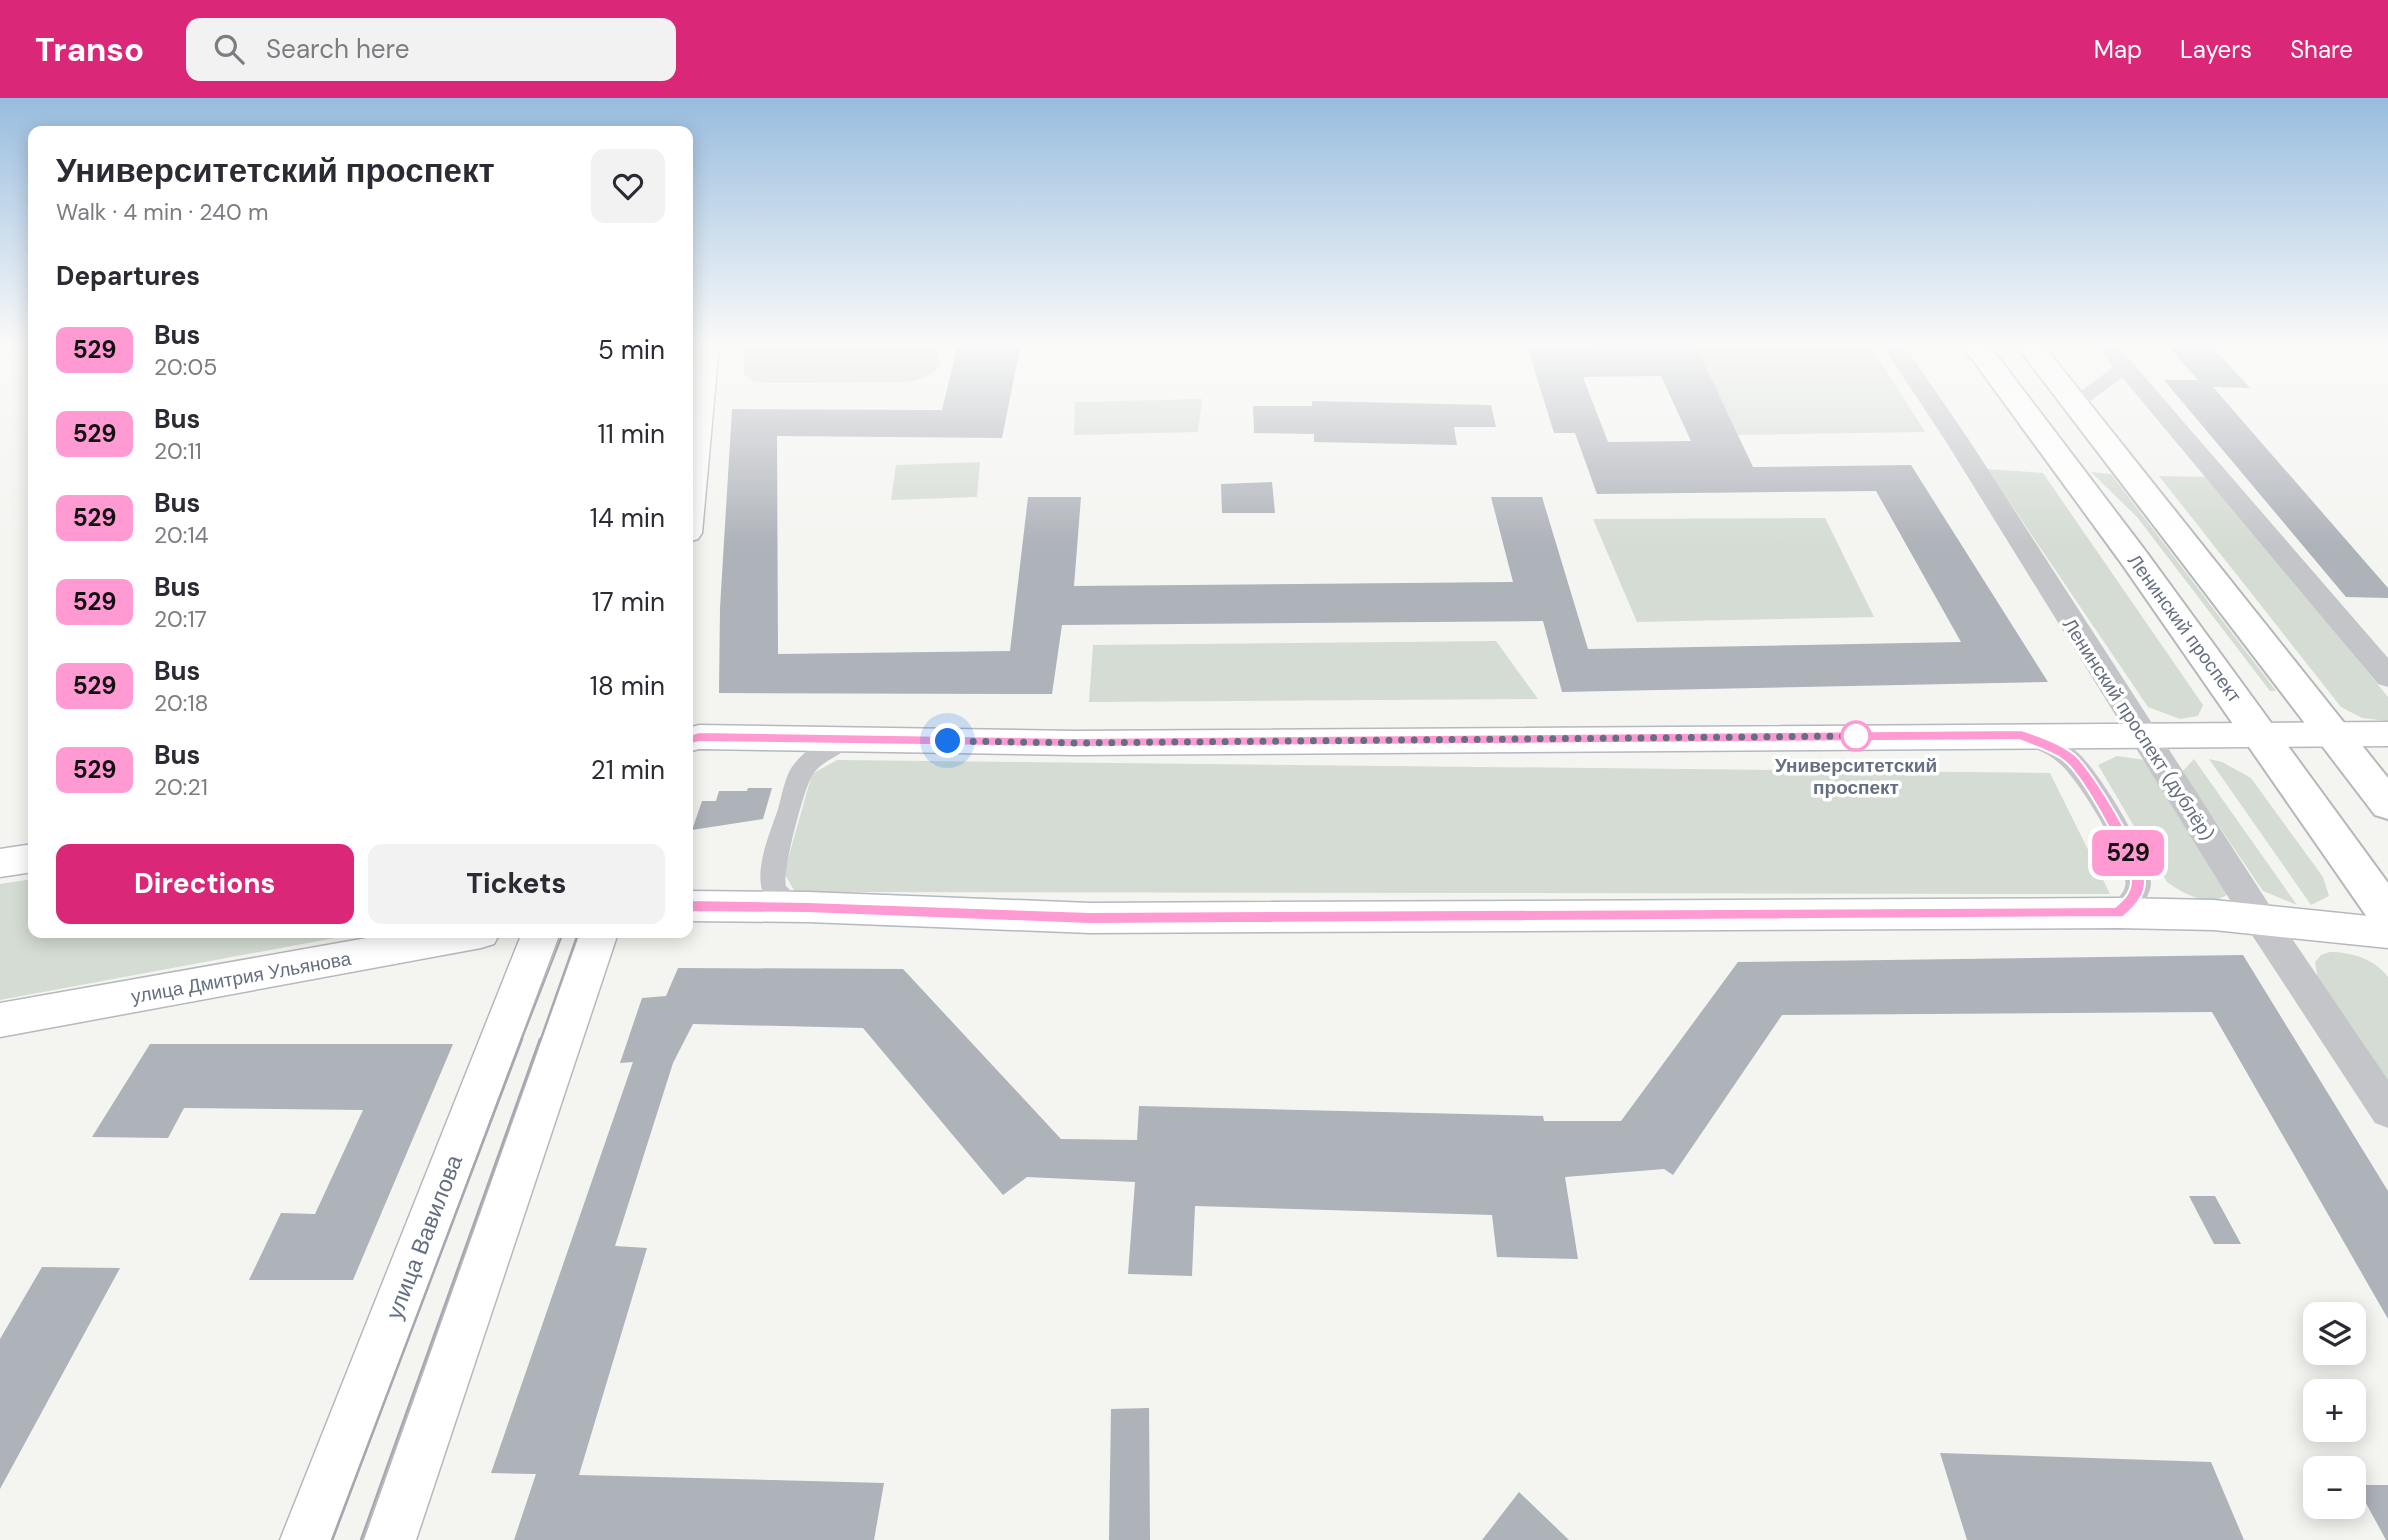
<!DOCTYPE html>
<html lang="en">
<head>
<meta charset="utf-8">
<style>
  :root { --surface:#fff; --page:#f2f2f3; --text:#2b2b33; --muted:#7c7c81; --accent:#db2777 }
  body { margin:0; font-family:"DM Sans",sans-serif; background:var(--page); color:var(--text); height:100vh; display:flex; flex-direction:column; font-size:26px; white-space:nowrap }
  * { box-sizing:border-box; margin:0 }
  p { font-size:23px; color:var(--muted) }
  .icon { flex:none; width:38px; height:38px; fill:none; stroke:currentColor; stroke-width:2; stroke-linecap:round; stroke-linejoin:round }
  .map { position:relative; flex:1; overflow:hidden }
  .drawer { position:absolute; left:28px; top:28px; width:665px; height:812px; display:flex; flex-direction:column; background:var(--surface); border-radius:14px; box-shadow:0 4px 18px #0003 }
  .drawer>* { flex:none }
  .badge { padding:0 14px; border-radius:10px; font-size:24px; line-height:46px }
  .tools { position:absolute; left:2303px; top:1204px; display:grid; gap:14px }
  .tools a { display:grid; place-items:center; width:63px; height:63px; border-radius:14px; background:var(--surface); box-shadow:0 4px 18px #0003; font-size:35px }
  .you { position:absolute; width:35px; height:35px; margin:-18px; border:5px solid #fff; border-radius:50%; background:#1a73e8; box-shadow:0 0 0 10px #1a73e833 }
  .map>.badge { position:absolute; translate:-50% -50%; box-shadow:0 0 0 4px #fff }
  h2 { padding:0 28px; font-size:26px; line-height:63px }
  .round { display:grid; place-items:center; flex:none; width:74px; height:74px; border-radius:14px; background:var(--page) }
  .overview { display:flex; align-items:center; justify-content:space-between; height:119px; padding:0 28px }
  h1 { font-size:33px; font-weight:700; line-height:52px }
  .button { display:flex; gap:14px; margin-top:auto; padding:14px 28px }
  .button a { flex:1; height:80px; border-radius:14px; background:var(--accent); color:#fff; font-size:28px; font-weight:700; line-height:80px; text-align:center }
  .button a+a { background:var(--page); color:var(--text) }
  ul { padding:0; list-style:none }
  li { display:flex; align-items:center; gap:21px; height:84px; padding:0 28px }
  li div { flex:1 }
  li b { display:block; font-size:26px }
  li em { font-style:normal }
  li .badge { min-width:77px; font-weight:700; text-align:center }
  header { display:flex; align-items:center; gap:42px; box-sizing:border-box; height:98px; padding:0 35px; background:var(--accent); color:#fff }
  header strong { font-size:33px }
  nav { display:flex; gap:38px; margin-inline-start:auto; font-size:24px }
  .search { width:490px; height:63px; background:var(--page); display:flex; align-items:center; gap:18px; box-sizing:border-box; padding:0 24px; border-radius:14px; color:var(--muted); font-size:26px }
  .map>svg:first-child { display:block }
</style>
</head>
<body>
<header>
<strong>Transo</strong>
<div class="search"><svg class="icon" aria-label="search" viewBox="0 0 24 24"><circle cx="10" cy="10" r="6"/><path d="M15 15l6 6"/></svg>Search here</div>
<nav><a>Map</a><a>Layers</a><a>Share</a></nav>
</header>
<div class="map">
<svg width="2388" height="1442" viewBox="0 0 2388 1442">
  <rect width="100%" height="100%" fill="#f4f5f1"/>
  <path fill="#d4dcd3" d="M 743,247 L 941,247 L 937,250 L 940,268 C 931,279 919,282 905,284 L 767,285 L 753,283 L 744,277 Z
    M 1659,247 L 1870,247 L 1925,334 L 1738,337 L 1696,249 Z
    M 1202,301 L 1198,334 L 1074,337 L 1075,304 Z
    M 980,364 L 977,399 L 891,402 L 896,367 Z
    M 1987,371 L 2043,375 L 2203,607 L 2198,618 L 2180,621 L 2148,609 Z
    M 2091,374 L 2111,376 L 2276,593 L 2270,593 L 2137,419 Z
    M 2159,378 L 2209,379 L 2388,599 L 2388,623 L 2362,620 L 2341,609 Z
    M 1825,420 L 1874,519 L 1637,524 L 1593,421 Z
    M 1496,543 L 1538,601 L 1089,604 L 1093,547 Z
    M 2117,658 L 2145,662 L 2232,793 C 2213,811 2186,798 2167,784 L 2098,667 Z
    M 2194,661 L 2297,807 L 2263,793 L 2182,674 Z
    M 2209,661 L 2222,664 L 2251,680 L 2323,779 L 2329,798 L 2311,807 Z
    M 837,662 L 2050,675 L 2110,796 L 795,794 L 784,775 L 812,676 Z
    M 33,781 L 33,835 L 362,835 L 0,902 L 0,786 Z
    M 2330,854 C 2351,854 2375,861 2388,879 L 2388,987 L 2318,883 L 2315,864 L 2321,857 Z"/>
  <path fill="#aeb2b9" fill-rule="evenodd" d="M 1589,247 L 1642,247 L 1643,250 L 1696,248 L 1753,369 L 1911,367 L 2048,584 L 1562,594 L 1543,523 L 1062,527 L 1052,596 L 719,595 L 720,510 L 732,311 L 942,312 L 957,250 L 1020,250 L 1002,340 L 777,338 L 778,556 L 1010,553 L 1028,399 L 1081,399 L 1074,488 L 1513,484 L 1491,399 L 1542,399 L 1588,551 L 1961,544 L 1876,393 L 1597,396 L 1575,335 L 1554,335 L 1528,251 L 1590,251 ZM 1661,278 L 1691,343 L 1608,344 L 1583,279 Z
    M 2167,247 L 2211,247 L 2250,290 L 2213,289 L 2388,490 L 2388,500 L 2346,499 L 2164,282 L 2198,282 Z
    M 1312,303 L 1491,307 L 1496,329 L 1454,329 L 1457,347 L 1314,344 L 1314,336 L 1254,335 L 1253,308 L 1312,308 Z
    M 1272,384 L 1275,415 L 1222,415 L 1221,386 Z
    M 748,690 L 772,690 L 763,721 L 692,732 L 702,703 L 716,703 L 719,693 L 747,693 Z
    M 2243,857 L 2388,1093 L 2388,1221 L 2212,914 L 1782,917 L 1673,1077 L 1664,1071 L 1565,1079 L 1578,1161 L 1497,1159 L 1492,1117 L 1195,1108 L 1192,1178 L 1128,1176 L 1135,1084 L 1027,1079 L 1003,1097 L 863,930 L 693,926 L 673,965 L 615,1148 L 647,1150 L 579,1377 L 884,1385 L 874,1442 L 514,1442 L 536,1376 L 491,1375 L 633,964 L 620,965 L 642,900 L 666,898 L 678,870 L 903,871 L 1061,1041 L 1137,1042 L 1139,1008 L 1543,1018 L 1544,1023 L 1621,1023 L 1738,864 Z
    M 150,946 L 453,946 L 353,1182 L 249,1182 L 281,1115 L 315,1116 L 363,1012 L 184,1010 L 168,1040 L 92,1039 Z
    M 2189,1098 L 2215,1098 L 2241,1146 L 2214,1146 Z
    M 42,1169 L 120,1170 L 0,1391 L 0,1241 Z
    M 1149,1310 L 1150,1442 L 1109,1442 L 1111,1311 Z
    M 1940,1355 L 2211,1364 L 2244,1442 L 1967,1442 Z
    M 2356,1387 L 2388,1387 L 2388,1442 L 2386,1442 Z
    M 1519,1394 L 1569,1442 L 1482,1442 Z"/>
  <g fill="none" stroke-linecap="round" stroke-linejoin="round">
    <g stroke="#b5b8bd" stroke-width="3">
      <path id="secondary" d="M 695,247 L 719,247 L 702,435 L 698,441 L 688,444 L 688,310 Z
        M 2388,624 L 2388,648 L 1075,657 L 699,651 L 688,654 L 688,630 L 699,627 L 1075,633 Z
        M 33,746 L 33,774 L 0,779 L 0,751 Z
        M 688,793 L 808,794 L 1090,805 L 2118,800 L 2214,802 L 2388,820 L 2388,850 L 2214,832 L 2118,830 L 1090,835 L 808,824 L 688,823 Z
        M 395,835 L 500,835 L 494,846 L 481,850 L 0,939 L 0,905 Z
        M 522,835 L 560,835 L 332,1442 L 280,1442 Z
        M 580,835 L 618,835 L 416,1442 L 364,1442 Z"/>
    </g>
    <g stroke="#b6b8bc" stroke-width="4">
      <path id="primary" d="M 1962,247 L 1989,247 L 2144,451 L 2388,785 L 2388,834 L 2374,829 L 2122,466 Z
        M 2016,247 L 2043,247 L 2388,680 L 2388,721 L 2375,717 Z"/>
    </g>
    <path fill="#c3c5c9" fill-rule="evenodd" d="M 2125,264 L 2134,269 L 2131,273 L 2081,310 L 2069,310 L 2066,306 L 2069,302 L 2119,265 Z
      M 2023,630 C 2041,635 2063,641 2077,654 C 2099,673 2150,756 2151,785 C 2151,795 2143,806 2137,813 C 2128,823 2121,827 2109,822 L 2105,815 C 2110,806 2122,799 2125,789 C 2131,766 2078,680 2059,665 C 2047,654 2030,649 2015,644 L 2011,638 L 2015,632 Z
      M 844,633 L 852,635 L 856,641 C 847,657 824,660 813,676 C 804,689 782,773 786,788 L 794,796 L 813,801 L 817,808 L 813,815 C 803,819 792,818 782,814 C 741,797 769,739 778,711 C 782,697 785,676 795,665 C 807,650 826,638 844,633 Z"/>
    <path fill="#c3c5c9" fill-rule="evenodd" d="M 1882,247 L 1904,247 L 1969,342 L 2272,811 L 2388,982 L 2388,1030 L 2375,1025 L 2248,831 L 1945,342 Z
      M 2095,247 L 2117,247 L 2388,560 L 2388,589 L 2378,586 Z"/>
    <use href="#secondary" fill="#fff" fill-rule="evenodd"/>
    <use href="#primary" fill="#fff" fill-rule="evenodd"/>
    <path stroke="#a5a8af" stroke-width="2" d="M 688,292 L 693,247
      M 521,943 L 563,835
      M 540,943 L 578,835"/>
    <path stroke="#a5a8af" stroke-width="2.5" d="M 332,1442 L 522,941
      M 361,1442 L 540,941"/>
  </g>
  <linearGradient id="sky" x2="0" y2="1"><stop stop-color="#98bcde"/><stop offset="0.55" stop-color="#fafaf9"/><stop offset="1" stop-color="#fafaf9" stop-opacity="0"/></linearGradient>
  <rect width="2388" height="448" fill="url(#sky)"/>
  <path fill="#ff9ad2" stroke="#fff" stroke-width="2" d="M 2021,632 C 2037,637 2062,646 2075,657 C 2094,674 2145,759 2145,784 C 2145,799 2133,810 2123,819 L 1090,826 L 808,815 L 688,814 L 681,808 L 688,802 L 808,804 L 1090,814 L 2115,809 C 2123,802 2131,795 2131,783 C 2129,760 2082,676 2063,662 C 2051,653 2033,648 2019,642 L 1075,649 L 699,644 L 688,647 L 681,642 L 683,639 L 699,634 L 1075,640 Z"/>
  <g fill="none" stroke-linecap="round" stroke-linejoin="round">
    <path stroke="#656f81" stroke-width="7" stroke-dasharray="0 12.6" d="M 948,643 L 1075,645 L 1856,638"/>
  </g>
  <circle fill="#fff" stroke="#ff9ad2" stroke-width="3.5" cx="1856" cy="638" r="14"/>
  <g text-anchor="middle" stroke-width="7" stroke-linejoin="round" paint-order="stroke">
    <g font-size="19" fill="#656f81" stroke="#fff">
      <text transform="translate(2185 530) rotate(54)" y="7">Ленинский проспект</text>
      <text transform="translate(2139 631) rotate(57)" y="7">Ленинский проспект (дублёр)</text>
      <text transform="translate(241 879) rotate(-10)" y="7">улица Дмитрия Ульянова</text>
    </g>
    <g font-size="19" font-weight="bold" fill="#656f81" stroke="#fff">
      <text x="1856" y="674">Университетский<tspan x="1856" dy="22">проспект</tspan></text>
    </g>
    <g font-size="23" fill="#656f81" stroke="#fff">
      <text transform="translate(424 1139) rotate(-69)" y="8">улица Вавилова</text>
    </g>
  </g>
</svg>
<div class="tools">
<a><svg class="icon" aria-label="layers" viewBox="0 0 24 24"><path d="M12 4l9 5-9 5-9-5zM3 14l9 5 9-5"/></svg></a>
<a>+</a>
<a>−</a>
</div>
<div class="you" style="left:948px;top:643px"></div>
<b class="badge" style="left:2128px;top:755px;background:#ff9ad2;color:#111">529</b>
<section class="drawer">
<div class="overview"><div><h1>Университетский проспект</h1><p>Walk · 4 min · 240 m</p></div><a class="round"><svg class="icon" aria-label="heart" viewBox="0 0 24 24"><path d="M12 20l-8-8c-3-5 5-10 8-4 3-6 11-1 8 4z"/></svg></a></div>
<h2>Departures</h2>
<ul>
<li><span class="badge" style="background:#ff9ad2;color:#111">529</span><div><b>Bus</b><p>20:05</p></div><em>5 min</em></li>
<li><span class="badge" style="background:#ff9ad2;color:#111">529</span><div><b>Bus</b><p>20:11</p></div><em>11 min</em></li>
<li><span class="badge" style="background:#ff9ad2;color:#111">529</span><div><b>Bus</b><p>20:14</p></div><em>14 min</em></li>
<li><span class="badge" style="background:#ff9ad2;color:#111">529</span><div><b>Bus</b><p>20:17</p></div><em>17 min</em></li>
<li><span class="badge" style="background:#ff9ad2;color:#111">529</span><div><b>Bus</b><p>20:18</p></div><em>18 min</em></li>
<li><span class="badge" style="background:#ff9ad2;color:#111">529</span><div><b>Bus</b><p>20:21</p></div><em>21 min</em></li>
</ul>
<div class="button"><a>Directions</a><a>Tickets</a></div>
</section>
</div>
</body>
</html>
